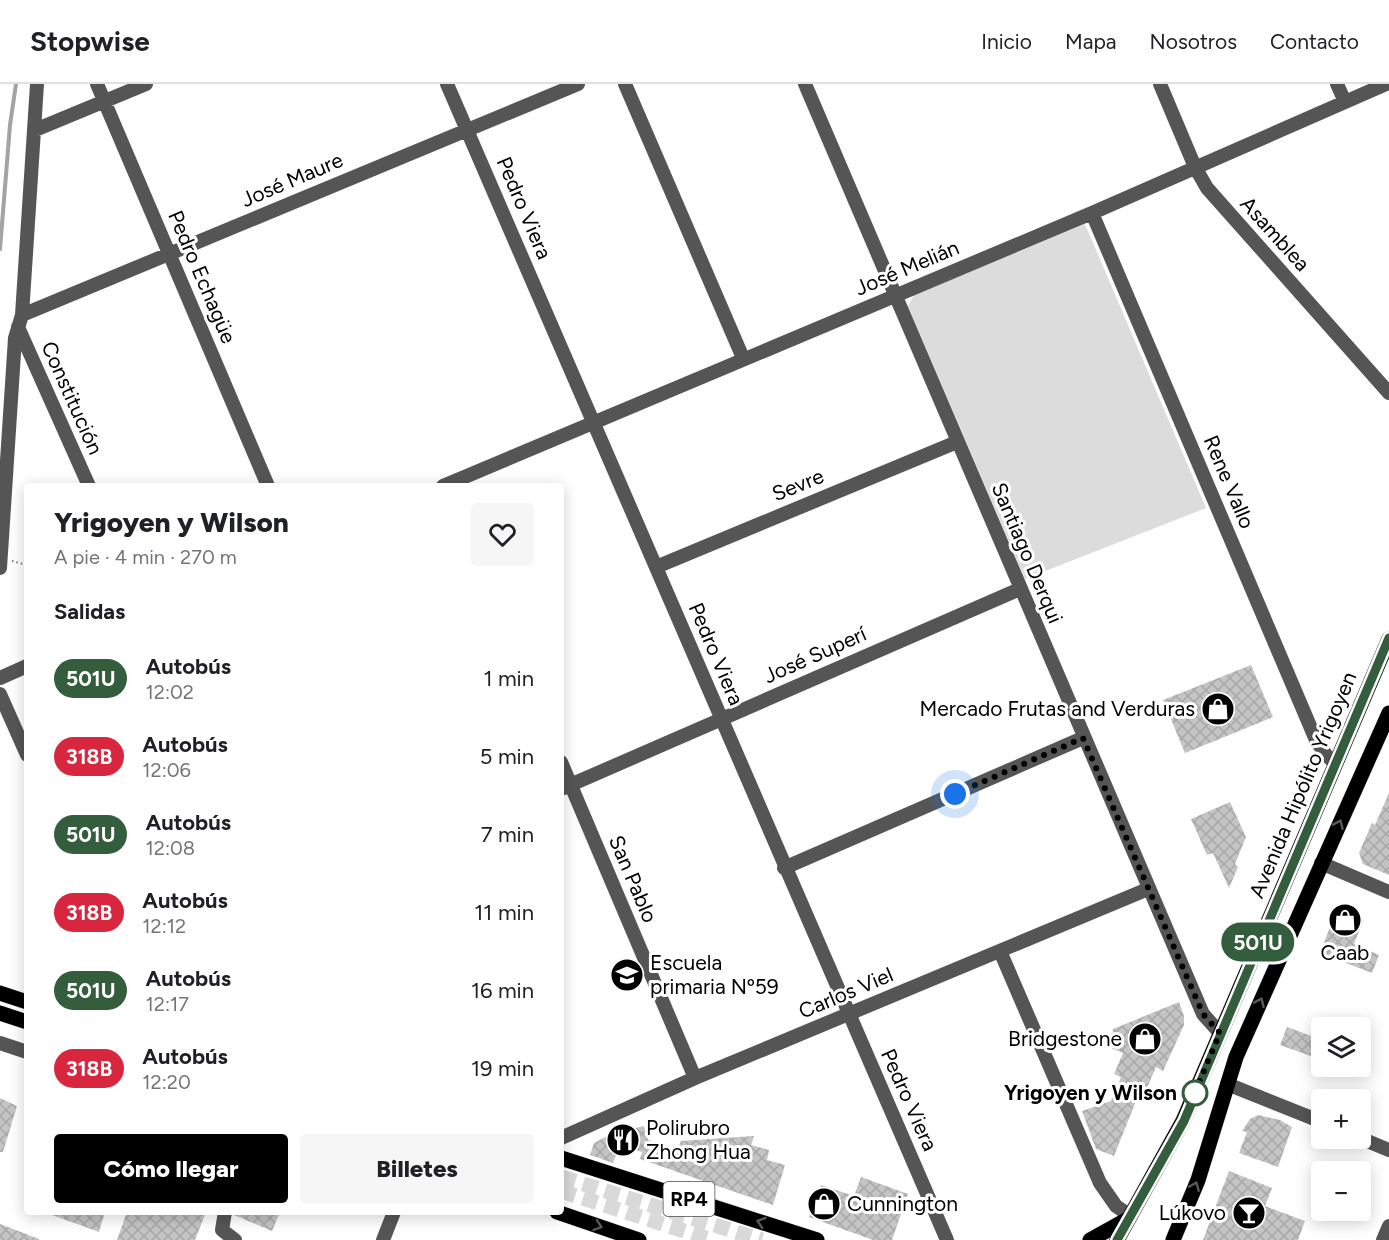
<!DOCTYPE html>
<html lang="es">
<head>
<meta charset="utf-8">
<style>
  :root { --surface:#fff; --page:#f6f6f6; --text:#202124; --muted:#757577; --line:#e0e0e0; --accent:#000 }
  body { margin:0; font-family:Figtree,sans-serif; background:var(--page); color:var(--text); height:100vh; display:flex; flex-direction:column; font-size:22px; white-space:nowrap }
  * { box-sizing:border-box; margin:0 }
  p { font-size:20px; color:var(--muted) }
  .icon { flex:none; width:33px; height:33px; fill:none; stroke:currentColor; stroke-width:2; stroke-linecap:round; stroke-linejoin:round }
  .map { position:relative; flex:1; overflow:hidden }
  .drawer { position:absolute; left:24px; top:399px; width:540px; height:732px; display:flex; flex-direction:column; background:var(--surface); border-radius:6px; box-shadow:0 3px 15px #0003 }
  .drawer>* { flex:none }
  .badge { padding:0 12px; border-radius:20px; font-size:21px; line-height:39px }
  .controls { position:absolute; left:1311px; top:933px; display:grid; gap:12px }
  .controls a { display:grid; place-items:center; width:60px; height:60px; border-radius:6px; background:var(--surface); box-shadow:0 3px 15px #0003; font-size:30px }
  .you { position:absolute; width:30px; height:30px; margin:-15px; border:4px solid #fff; border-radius:50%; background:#1a73e8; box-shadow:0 0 0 9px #1a73e833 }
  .map>.badge { position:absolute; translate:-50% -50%; box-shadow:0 0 0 3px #fff }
  h2 { padding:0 30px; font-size:22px; line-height:54px }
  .round { display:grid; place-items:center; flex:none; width:63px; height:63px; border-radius:6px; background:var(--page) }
  .summary { display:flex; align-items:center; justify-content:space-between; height:102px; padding:0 30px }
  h1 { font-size:28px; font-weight:800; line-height:45px }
  .primary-button { display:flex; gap:12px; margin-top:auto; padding:12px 30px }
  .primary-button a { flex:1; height:69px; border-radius:6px; background:var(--accent); color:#fff; font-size:24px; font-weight:800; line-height:69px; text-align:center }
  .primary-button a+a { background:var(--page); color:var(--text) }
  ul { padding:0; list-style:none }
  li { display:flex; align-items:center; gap:18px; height:78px; padding:0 30px }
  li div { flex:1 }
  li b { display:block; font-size:22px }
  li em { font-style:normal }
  li .badge { min-width:66px; font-weight:700; text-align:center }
  header { display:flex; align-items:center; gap:36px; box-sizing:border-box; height:84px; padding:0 30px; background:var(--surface); border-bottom:2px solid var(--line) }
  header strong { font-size:28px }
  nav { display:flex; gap:33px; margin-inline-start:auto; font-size:21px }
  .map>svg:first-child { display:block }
</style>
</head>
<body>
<header>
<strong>Stopwise</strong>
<nav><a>Inicio</a><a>Mapa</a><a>Nosotros</a><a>Contacto</a></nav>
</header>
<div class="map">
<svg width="1389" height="1156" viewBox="0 0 1389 1156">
  <defs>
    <pattern id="building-cross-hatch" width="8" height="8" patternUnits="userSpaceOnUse" patternTransform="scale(1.5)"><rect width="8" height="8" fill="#c4c4c4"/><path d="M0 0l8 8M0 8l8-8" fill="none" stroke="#a7a7a7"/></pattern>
  </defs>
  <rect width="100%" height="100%" fill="#fff"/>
  <path fill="#dcdcdc" d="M 1085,140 L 1206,424 L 1025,495 L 908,222 L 914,211 Z"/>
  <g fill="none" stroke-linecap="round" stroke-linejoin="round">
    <path stroke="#a3a3a3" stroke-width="4" d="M 0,165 L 10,41 L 16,0"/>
  </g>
  <path fill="url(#building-cross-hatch)" d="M 1251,581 L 1273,633 L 1185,669 L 1163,616 Z
    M 1389,709 L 1389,791 L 1363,780 L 1359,769 L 1372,739 L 1375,741 Z
    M 1230,718 L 1246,753 L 1235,780 L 1238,783 L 1229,804 L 1213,769 L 1207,771 L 1191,735 Z
    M 1344,829 L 1363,837 L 1354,860 L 1379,871 L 1372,889 L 1320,869 L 1333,835 L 1341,838 Z
    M 1179,918 L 1184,932 L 1184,941 L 1163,987 L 1156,983 L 1147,1004 L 1142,1002 L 1114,1072 L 1096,1065 L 1082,1027 L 1111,1017 L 1121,993 L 1114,990 L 1123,969 L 1111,964 L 1113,945 Z
    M 1287,943 L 1322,956 L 1322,976 L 1280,961 Z
    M 0,1014 L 17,1022 L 3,1068 L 0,1068 Z
    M 1258,1031 L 1280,1036 L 1292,1043 L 1278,1083 L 1239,1069 L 1247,1048 L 1242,1047 L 1250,1035 Z
    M 644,1042 L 648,1056 L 677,1067 L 681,1057 L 754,1052 L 751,1061 L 769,1066 L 767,1076 L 785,1081 L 773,1121 L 640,1075 L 642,1068 L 620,1061 L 613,1079 L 590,1071 L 594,1059 L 611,1050 Z
    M 1229,1087 L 1272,1104 L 1265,1122 L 1305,1137 L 1298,1156 L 1203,1156 Z
    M 861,1093 L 908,1110 L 892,1156 L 873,1156 L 809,1133 L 821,1101 L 854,1112 Z
    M 44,1128 L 105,1128 L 99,1148 Z
    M 127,1128 L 206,1128 L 195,1156 L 117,1156 Z
    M 234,1128 L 280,1128 L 272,1147 L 234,1131 Z
    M 0,1140 L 39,1155 L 39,1156 L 0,1156 Z"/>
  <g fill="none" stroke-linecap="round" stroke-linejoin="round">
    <path stroke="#d9d9d9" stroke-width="15" stroke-dasharray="15 8" stroke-linecap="butt" d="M 561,1093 L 762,1156
      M 561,1107 L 712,1156"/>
    <g stroke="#dbdbdb" stroke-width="16">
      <path id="major" d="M 0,909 L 27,918
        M 0,929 L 27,938
        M 561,1074 L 817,1156
        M 557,1128 L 639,1156
        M 1090,1156 L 1126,1136
        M 1117,1156 L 1183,1037 L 1389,555
        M 1173,1156 L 1198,1096 L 1236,973 L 1389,629"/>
    </g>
    <path stroke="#777" stroke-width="2" stroke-dasharray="1.5 3" stroke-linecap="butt" d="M 12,477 L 27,481"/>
    <path stroke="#555" stroke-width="14" d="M 97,0 L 268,402
      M 447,0 L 947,1156
      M 625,0 L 743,274
      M 805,0 L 1203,930 L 1220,949
      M 1160,0 L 1195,83 L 1207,104 L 1389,309
      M 1337,0 L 1345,18
      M 35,46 L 146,0
      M 1092,129 L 1316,656 L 1326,671 L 1335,679
      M 22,231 L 578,0
      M 18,243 L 89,402
      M 443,402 L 1092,129 L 1386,0
      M 656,483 L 957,358
      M 0,484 L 15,254 L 22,231 L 37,0
      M 0,594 L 27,582
      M 0,610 L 27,671
      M 561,678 L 695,994
      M 561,705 L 1020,505
      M 1321,779 L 1389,808
      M 784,784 L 1083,654
      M 1000,867 L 1100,1099 L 1116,1122 L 1129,1131
      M 0,959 L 27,968
      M 1227,1000 L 1322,1038
      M 561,1054 L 695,994 L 1148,805
      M 1360,1054 L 1389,1066
      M 225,1128 L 222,1146 L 235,1156
      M 383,1156 L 394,1128
      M 1383,1156 L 1389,1142"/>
    <use href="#major" stroke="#000" stroke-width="15"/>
  </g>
  <defs><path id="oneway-chevron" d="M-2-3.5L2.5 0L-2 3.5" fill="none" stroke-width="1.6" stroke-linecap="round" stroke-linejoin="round" transform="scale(1.5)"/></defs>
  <g stroke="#595959">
    <use href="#oneway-chevron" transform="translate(1339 740) rotate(-66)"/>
    <use href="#oneway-chevron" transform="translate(1260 918) rotate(-66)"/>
    <use href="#oneway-chevron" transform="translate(1195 1102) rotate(-67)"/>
    <use href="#oneway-chevron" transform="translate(761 1138) rotate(-162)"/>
    <use href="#oneway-chevron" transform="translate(598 1142) rotate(19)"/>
  </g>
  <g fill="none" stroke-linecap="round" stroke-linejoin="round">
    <g stroke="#fff" stroke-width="14">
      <path id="line" d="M 1117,1156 L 1184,1037 L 1389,554"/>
    </g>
    <use href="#line" stroke="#345d3d" stroke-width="9"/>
    <path stroke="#000" stroke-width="6" stroke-dasharray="0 10.8" d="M 955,710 L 1083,654 L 1203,930 L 1220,949 L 1192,1015 L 1195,1009"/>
  </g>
  <defs>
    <g id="shop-disc" transform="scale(1.725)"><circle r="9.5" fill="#000" stroke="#fff"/><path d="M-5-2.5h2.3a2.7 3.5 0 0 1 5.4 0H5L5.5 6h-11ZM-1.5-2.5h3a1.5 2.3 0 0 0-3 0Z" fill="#fff"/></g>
    <g id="school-disc" transform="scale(1.725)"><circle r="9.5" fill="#000" stroke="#fff"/><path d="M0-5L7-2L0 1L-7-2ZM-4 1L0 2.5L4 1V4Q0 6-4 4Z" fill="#fff"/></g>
    <g id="restaurant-disc" transform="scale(1.725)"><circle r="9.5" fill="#000" stroke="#fff"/><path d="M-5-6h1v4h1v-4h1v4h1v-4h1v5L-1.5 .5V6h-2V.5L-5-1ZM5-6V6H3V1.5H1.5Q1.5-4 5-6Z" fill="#fff"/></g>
    <g id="bar-disc" transform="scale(1.725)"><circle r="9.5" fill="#000" stroke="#fff"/><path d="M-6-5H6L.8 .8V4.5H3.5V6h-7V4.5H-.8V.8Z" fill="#fff"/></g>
  </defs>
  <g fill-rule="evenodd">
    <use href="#shop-disc" x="1218" y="625"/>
    <use href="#shop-disc" x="1345" y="836"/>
    <use href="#school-disc" x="627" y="891"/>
    <use href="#shop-disc" x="1145" y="955"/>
    <use href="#restaurant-disc" x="623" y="1056"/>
    <use href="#shop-disc" x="824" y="1120"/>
    <use href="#bar-disc" x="1249" y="1129"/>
  </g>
  <circle fill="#fff" stroke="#345d3d" stroke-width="3" cx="1195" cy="1009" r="12"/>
  <g text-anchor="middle" stroke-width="6" stroke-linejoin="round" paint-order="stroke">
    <rect fill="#fff" stroke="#4c4c4c" stroke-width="1.5" x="663.5" y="1098" width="51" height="34" rx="4.5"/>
    <g font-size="20" font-weight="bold" fill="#000">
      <text x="689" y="1122">RP4</text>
    </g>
    <g font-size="21" fill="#000" stroke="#fff">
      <text transform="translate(292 96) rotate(-23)" y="7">José Maure</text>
      <text transform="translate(524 124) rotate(67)" y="7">Pedro Viera</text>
      <text transform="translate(1275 150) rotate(48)" y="7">Asamblea</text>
      <text transform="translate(907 184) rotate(-23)" y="7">José Melián</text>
      <text transform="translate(202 193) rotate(67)" y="7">Pedro Echagüe</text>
      <text transform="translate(72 314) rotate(66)" y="7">Constitución</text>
      <text transform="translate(1229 398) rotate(67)" y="7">Rene Vallo</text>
      <text transform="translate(798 401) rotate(-22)" y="7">Sevre</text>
      <text transform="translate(1027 469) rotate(67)" y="7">Santiago Derqui</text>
      <text transform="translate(716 570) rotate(67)" y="7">Pedro Viera</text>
      <text transform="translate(815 571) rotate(-24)" y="7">José Superí</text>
      <text transform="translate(1303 701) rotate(-67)" y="7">Avenida Hipólito Yrigoyen</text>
      <text transform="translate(633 795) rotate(67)" y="7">San Pablo</text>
      <text transform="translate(846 909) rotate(-23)" y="7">Carlos Viel</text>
      <text transform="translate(909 1016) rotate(66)" y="7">Pedro Viera</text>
    </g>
    <g font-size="21" fill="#000" stroke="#fff" text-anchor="end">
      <text x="1195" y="632">Mercado Frutas and Verduras</text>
      <text x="1345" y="876" text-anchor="middle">Caab</text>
      <text x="650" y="886" text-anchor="start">Escuela<tspan x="650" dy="24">primaria Nº59</tspan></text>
      <text x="1122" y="962">Bridgestone</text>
      <text x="646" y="1051" text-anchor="start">Polirubro<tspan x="646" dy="24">Zhong Hua</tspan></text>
      <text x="847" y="1127" text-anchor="start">Cunnington</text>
      <text x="1226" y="1136">Lúkovo</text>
    </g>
    <g font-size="21" font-weight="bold" fill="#000" stroke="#fff" text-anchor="end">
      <text x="1177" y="1016">Yrigoyen y Wilson</text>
    </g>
  </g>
</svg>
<div class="controls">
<a><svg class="icon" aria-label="layers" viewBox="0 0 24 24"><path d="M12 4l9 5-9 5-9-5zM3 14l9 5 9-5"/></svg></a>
<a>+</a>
<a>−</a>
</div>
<div class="you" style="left:955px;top:710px"></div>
<b class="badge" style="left:1258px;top:858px;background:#345d3d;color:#fff">501U</b>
<section class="drawer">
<div class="summary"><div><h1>Yrigoyen y Wilson</h1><p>A pie · 4 min · 270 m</p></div><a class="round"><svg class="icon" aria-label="heart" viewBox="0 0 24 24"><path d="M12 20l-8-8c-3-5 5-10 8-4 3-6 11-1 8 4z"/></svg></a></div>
<h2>Salidas</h2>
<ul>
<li><span class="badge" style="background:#345d3d;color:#fff">501U</span><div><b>Autobús</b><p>12:02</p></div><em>1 min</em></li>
<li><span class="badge" style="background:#d7263d;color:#fff">318B</span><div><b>Autobús</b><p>12:06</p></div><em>5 min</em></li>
<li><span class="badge" style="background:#345d3d;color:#fff">501U</span><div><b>Autobús</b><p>12:08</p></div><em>7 min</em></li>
<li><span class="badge" style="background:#d7263d;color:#fff">318B</span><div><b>Autobús</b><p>12:12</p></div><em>11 min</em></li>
<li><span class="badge" style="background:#345d3d;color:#fff">501U</span><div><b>Autobús</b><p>12:17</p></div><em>16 min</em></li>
<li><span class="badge" style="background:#d7263d;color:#fff">318B</span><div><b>Autobús</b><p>12:20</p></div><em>19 min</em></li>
</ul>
<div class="primary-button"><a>Cómo llegar</a><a>Billetes</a></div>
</section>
</div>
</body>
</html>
